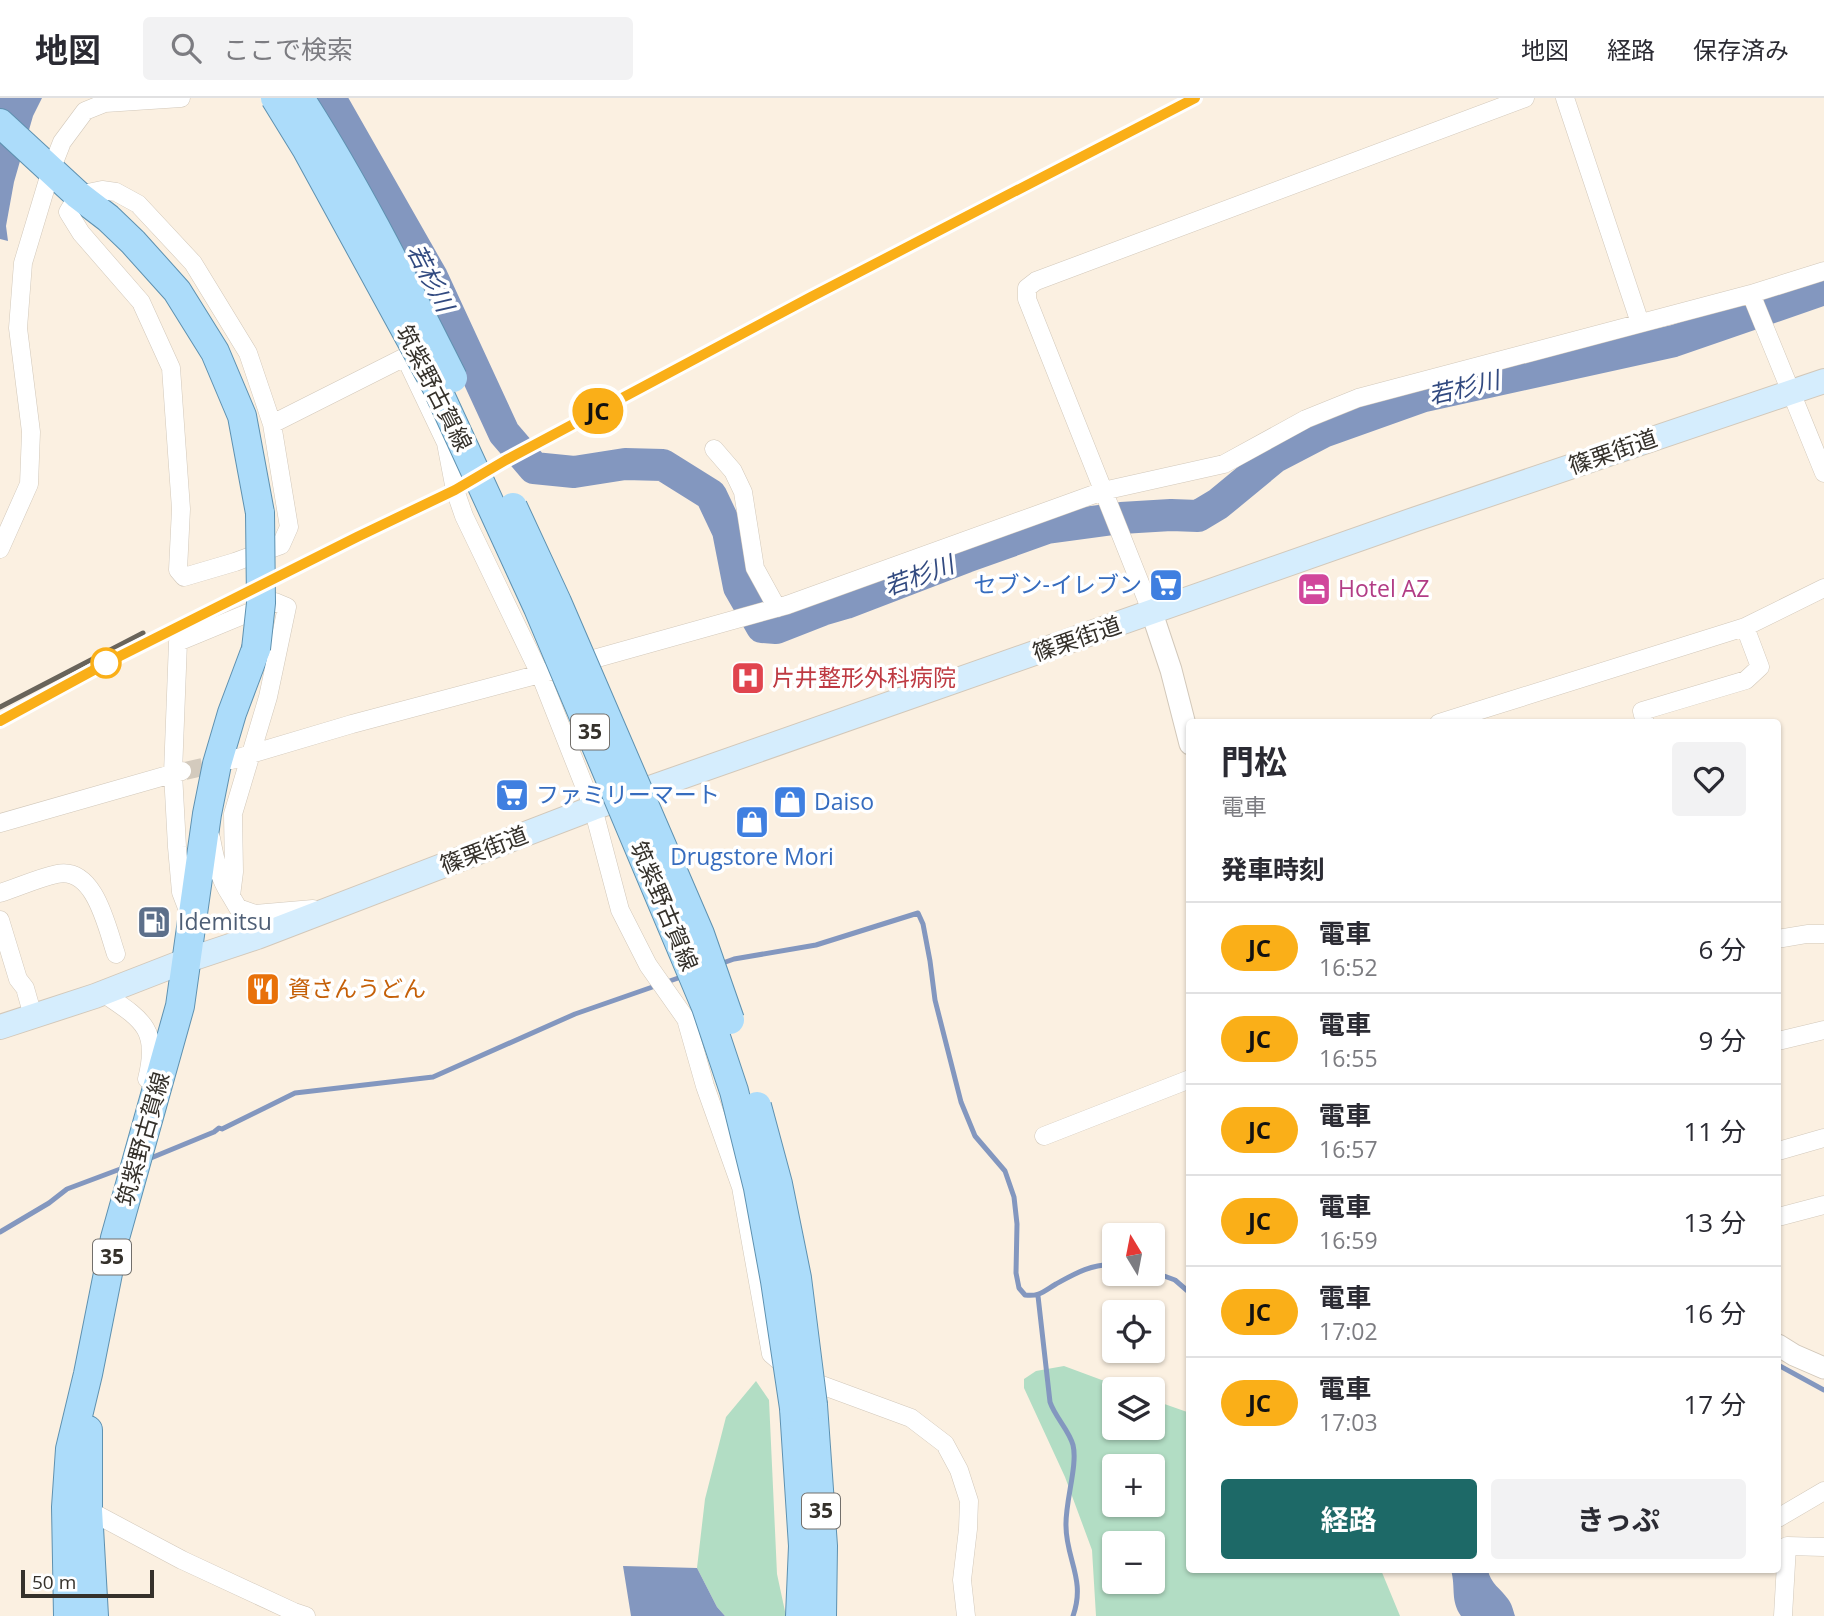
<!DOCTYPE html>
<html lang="ja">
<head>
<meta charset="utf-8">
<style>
  :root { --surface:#fff; --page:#f2f2f3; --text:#2b2b33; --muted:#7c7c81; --line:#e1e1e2; --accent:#1d6967 }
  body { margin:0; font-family:"Open Sans","Noto Sans JP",sans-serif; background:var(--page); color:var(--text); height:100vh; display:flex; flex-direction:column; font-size:26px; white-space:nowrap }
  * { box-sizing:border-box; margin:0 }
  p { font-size:23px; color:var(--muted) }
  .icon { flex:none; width:38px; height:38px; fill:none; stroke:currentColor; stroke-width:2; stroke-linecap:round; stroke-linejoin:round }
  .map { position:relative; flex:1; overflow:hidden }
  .panel { position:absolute; left:1186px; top:621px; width:595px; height:854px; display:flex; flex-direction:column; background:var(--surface); border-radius:7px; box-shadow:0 2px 5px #0004 }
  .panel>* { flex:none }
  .badge { padding:0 14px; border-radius:23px; font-size:24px; line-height:46px }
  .needle { width:46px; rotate:350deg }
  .fabs { position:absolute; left:1102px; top:1125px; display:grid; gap:14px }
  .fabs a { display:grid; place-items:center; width:63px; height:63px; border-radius:7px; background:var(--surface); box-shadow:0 2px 5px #0004; font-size:35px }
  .scale { position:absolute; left:21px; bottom:18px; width:133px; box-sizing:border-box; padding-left:7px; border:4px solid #35312b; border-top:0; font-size:19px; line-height:24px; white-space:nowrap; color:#35312b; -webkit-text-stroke:5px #fff; paint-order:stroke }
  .map>.badge { position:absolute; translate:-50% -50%; box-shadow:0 0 0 4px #fff }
  h2 { padding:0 35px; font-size:26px; line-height:63px }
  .round { display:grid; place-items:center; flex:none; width:74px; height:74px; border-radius:7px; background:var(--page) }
  .overview { display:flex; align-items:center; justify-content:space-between; height:119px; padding:0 35px }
  h1 { font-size:33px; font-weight:700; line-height:52px }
  .button { display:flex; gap:14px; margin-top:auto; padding:14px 35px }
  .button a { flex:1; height:80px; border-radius:7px; background:var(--accent); color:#fff; font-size:28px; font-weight:700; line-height:80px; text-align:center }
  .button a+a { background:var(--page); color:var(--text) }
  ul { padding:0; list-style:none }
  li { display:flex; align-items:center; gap:21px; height:91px; padding:0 35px; border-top:2px solid var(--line) }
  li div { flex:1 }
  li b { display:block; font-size:26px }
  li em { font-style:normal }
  li .badge { min-width:77px; font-weight:700; text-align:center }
  header { display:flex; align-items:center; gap:42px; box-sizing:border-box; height:98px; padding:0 35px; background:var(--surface); border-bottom:2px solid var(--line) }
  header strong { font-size:33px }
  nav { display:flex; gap:38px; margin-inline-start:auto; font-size:24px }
  .search { width:490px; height:63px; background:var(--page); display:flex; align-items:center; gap:18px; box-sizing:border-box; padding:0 24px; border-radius:7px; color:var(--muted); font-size:26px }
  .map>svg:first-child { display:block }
</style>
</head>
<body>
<header>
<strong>地図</strong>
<div class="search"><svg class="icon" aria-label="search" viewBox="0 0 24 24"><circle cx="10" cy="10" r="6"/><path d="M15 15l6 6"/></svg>ここで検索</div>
<nav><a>地図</a><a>経路</a><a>保存済み</a></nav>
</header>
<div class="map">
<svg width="1824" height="1518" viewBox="0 0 1824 1518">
  <rect width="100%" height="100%" fill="#fbf0e1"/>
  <path fill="#b2ddc4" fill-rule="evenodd" d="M 1064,1268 L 1126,1291 L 1115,1292 L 1115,1330 L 1153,1330 L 1153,1302 L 1190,1315 L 1190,1472 L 1381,1472 L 1400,1518 L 1096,1518 L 1092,1452 L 1065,1379 L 1024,1290 L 1024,1281 L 1036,1273 ZM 1115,1368 L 1153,1368 L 1153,1407 L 1115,1407 ZM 1115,1446 L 1153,1446 L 1153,1484 L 1115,1484 Z
    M 756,1283 L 769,1302 L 777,1476 L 786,1518 L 725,1518 L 717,1509 L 697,1470 L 705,1401 L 726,1319 Z"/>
  <path fill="#8397bf" d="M 0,0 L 42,0 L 33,18 L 14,84 L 6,128 L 8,143 L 0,141 Z
    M 623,1468 L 697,1470 L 717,1509 L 725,1518 L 631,1518 Z
    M 1451,1472 L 1488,1472 C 1490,1485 1501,1491 1508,1501 C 1512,1506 1513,1512 1515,1518 L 1461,1518 C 1450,1502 1456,1490 1451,1472 Z"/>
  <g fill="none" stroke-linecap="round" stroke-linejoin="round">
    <path stroke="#8397bf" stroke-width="5" d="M 720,866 L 734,861 L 816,847 L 918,815 L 923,826 L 930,863 L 935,902 L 961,1004 L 975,1038 L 1005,1073 L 1014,1099 L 1017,1126 L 1016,1175 L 1019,1190 L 1025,1197 C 1039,1199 1044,1193 1056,1186 C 1074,1176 1093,1165 1115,1167
      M 146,1062 L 214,1034 L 219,1030 L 222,1031 L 295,995 L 433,979 L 575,916 L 684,878
      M 0,1134 L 49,1105 L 67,1091 L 123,1070
      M 1153,1174 L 1175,1182 L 1190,1195
      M 1038,1198 L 1050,1304 C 1055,1319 1069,1332 1073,1347 C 1078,1367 1065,1404 1066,1428 C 1066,1461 1086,1482 1073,1518
      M 1778,1267 L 1824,1292"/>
    <path stroke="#8397bf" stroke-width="32" d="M 330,0 L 432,179 L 504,335 L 534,370 L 574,374 L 625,366 L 663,367 L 711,397 L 728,433 L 739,489 L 762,529 L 776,530 L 822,512 L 846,505 L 966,459 L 1047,430 L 1121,420 L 1171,417 L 1198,418 L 1218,406 L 1275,359 L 1323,334 L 1424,298 L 1674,243 L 1824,191"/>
    <path stroke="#d3cabd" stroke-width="18" stroke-dasharray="18 9" stroke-linecap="butt" d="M 185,673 L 225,664"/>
    <g stroke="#d2c8ba" stroke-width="19">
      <path id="minor" d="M 1565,0 L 1640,225
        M 102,92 L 116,94 L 138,106 L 193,165 L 248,255 L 272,326 L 289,429 L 281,447 L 235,464 L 184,479 L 178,472 L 181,411 L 171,270 L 141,204 L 81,135 L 68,114 L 78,97 Z
        M 1751,196 L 1824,375
        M 272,326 L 405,259 L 446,345 L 455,392 L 464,418 L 540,576 L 593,710 L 620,812 L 648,867 L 686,921 L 705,988 L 741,1089 L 771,1256 L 797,1278 L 911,1320 L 945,1346 L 959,1372 L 969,1403 L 968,1431 L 962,1482 L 966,1518
        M 714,351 L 733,373 L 743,394 L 755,470 L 777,510
        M 0,451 L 29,386 L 31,334 L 18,230 L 23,165 L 51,72 L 62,44 L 85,13 L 105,5 L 181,0
        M 1152,515 L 1027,201 L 1027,190 L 1036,183 L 1525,0
        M 1439,625 L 1745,529 L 1824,490
        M 1645,625 L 1642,613 L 1746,582 L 1760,569 L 1745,529
        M 231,662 L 352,626 L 540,576 L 787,507 L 1103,393 L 1224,366 L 1306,321 L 1358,300 L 1751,196 L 1824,173
        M 0,725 L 182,673
        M 211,740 C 215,762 219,780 231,798
        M 0,795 C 19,789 38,780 57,776 C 95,768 107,830 116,856
        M 189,815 L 181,794 L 177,749 L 173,675 L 178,544 L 275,504 L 287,509 L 268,599 L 233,716 L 234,774 L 231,798 L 238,810 L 255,816 L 313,811
        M 0,822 L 18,881 L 25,890 L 33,918
        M 1778,841 L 1807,836 L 1824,836
        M 103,895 C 141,921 160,930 147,981
        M 1778,943 L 1824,932
        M 1044,1038 L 1190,981
        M 1778,1053 L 1824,1040
        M 1778,1119 L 1824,1107
        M 82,1411 L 88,1412 L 182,1462 L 294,1514 L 306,1518
        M 1778,1420 L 1824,1393
        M 1783,1518 L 1787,1448 L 1824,1449"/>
    </g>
    <g stroke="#d2c8ba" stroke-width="23">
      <path id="tertiary" d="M 1152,515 L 1171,572 L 1190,646
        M 1778,1247 L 1794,1257 L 1824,1270"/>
    </g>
    <g stroke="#d2c8ba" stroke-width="26">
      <path id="secondary" d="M 0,929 L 95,898 L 185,863 L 257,839 L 593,710 L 1416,421 L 1824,283"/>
    </g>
    <g stroke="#5e91b0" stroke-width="30">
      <path id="primary" d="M 0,25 L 78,97 L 108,120 L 133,144 L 177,193 L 215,254 L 242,318 L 260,415
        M 813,1307 L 823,1448 L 822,1518
        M 794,1310 L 803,1448 L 800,1518
        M 88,1332 L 88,1412 L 94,1518
        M 68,1518 L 66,1409 L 70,1351 L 88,1276 L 115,1140 L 180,908 L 207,716 L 217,666 L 232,615 L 256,551"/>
    </g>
    <use href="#minor" stroke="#fff" stroke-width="18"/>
    <use href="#tertiary" stroke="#fff" stroke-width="21"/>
    <use href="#secondary" stroke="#d5edfd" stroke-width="24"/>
    <use href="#primary" stroke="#acdcfa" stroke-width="28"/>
    <path stroke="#69645b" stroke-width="5" d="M 0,609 L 143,535
      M 0,623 L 115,561 L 357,439 L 455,392 L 506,362 L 811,199 L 1195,0"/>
    <g stroke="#5e91b0" stroke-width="30" stroke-linecap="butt">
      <path id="primary-bridge" d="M 275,0 L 307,52 L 436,288 L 538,510 L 706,909 L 734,993 L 758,1090 L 775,1183 L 794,1310
        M 300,0 C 358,90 405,185 453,280
        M 513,409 L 557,504 L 700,836 L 730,922
        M 256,551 L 261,505 L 260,415
        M 757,1008 L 778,1086 L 797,1180 L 813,1307"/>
    </g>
    <use href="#primary-bridge" stroke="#acdcfa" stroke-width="28"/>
  </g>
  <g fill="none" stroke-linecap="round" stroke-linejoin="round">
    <g stroke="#fff" stroke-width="16">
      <path id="line" d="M 0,623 L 114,561 L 357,439 L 455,392 L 506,362 L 811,199 L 1195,0"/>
    </g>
    <use href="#line" stroke="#faaf18" stroke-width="10"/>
  </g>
  <defs>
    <g id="supermarket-square" transform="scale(1.75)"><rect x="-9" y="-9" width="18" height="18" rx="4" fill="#3f7fe0" stroke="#fff"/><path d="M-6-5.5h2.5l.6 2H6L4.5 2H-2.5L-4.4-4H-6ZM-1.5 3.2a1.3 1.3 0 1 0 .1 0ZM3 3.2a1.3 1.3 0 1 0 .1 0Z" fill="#fff"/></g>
    <g id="hotel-square" transform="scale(1.75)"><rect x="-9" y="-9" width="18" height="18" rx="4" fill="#d1479c" stroke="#fff"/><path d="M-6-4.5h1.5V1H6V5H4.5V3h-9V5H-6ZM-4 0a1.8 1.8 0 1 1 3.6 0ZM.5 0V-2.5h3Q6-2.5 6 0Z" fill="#fff"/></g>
    <g id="hospital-square" transform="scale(1.75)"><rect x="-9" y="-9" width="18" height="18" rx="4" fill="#e0444e" stroke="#fff"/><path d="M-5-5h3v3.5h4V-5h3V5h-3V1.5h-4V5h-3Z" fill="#fff"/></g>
    <g id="shop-square" transform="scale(1.75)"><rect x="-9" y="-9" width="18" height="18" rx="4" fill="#3f7fe0" stroke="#fff"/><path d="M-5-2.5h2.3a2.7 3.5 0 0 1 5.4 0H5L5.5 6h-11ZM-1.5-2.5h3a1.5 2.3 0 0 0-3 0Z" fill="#fff"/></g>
    <g id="fuel-square" transform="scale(1.75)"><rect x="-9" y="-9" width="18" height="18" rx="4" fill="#5c6f8a" stroke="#fff"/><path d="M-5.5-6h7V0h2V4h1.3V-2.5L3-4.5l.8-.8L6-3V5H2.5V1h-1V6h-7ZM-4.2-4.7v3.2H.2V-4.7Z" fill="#fff"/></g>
    <g id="restaurant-square" transform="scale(1.75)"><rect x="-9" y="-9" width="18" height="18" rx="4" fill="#e8710a" stroke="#fff"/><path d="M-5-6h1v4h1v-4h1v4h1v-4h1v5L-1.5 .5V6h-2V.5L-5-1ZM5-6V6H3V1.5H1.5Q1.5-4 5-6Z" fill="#fff"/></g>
  </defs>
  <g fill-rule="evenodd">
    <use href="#supermarket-square" x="1166" y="487"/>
    <use href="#hotel-square" x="1314" y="491"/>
    <use href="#hospital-square" x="748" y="580"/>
    <use href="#supermarket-square" x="512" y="697"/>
    <use href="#shop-square" x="790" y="704"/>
    <use href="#shop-square" x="752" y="724"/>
    <use href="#fuel-square" x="154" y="824"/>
    <use href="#restaurant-square" x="263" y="891"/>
  </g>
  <circle fill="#fff" stroke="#faaf18" stroke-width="3.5" cx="106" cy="565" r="14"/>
  <g text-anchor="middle" stroke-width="7" stroke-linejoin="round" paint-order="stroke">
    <g fill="#fff" stroke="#726f6b" stroke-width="2">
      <rect x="571" y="616.5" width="38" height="35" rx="5"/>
      <rect x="93" y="1141.5" width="38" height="35" rx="5"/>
      <rect x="802" y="1395.5" width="38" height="35" rx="5"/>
    </g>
    <g font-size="21" font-weight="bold" fill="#35312b">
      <text x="590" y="641">35</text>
      <text x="112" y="1166">35</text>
      <text x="821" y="1420">35</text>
    </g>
    <g font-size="23" fill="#35312b" stroke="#fff">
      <text transform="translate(434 290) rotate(63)" y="8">筑紫野古賀線</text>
      <text transform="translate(1613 354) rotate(-19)" y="8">篠栗街道</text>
      <text transform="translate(1077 541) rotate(-19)" y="8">篠栗街道</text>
      <text transform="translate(484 752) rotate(-21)" y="8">篠栗街道</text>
      <text transform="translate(664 808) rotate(67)" y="8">筑紫野古賀線</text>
      <text transform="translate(143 1041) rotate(-74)" y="8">筑紫野古賀線</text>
    </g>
    <g font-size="23" fill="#366cbe" stroke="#fff" text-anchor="start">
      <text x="1142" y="495" text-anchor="end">セブン-イレブン</text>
      <text x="536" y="705">ファミリーマート</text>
      <text x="814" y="712">Daiso</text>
      <text x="752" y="767" text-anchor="middle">Drugstore Mori</text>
    </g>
    <g font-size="23" fill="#b23c85" stroke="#fff" text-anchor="start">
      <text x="1338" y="499">Hotel AZ</text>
    </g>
    <g font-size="23" fill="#be3a42" stroke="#fff" text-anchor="start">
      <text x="772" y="588">片井整形外科病院</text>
    </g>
    <g font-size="23" fill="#4e5e75" stroke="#fff" text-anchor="start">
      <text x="178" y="832">Idemitsu</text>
    </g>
    <g font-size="23" fill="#c56008" stroke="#fff" text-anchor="start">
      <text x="288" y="899">資さんうどん</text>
    </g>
    <g font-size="24" font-style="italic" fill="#324a80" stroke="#fff">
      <text transform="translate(430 180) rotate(63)" y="8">若杉川</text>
      <text transform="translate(1464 290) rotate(-13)" y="8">若杉川</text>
      <text transform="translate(919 478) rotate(-20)" y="8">若杉川</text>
    </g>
  </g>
</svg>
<div class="fabs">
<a><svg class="needle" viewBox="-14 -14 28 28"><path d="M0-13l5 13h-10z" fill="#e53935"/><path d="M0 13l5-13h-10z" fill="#7c7c81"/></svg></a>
<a><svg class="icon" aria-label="locate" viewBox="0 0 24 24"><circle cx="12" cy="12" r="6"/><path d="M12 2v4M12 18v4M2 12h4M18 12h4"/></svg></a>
<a><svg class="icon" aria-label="layers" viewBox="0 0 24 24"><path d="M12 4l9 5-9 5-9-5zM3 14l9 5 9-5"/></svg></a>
<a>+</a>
<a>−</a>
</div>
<div class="scale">50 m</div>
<b class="badge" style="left:598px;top:313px;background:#faaf18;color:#111">JC</b>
<section class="panel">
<div class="overview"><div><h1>門松</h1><p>電車</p></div><a class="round"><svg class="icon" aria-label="heart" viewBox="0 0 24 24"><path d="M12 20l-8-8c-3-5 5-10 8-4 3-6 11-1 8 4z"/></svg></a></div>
<h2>発車時刻</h2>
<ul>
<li><span class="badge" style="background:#faaf18;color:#111">JC</span><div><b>電車</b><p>16:52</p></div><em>6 分</em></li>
<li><span class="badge" style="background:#faaf18;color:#111">JC</span><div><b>電車</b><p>16:55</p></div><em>9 分</em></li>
<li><span class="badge" style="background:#faaf18;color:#111">JC</span><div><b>電車</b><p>16:57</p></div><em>11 分</em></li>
<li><span class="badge" style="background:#faaf18;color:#111">JC</span><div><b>電車</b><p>16:59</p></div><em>13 分</em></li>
<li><span class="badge" style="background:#faaf18;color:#111">JC</span><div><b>電車</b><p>17:02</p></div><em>16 分</em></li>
<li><span class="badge" style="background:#faaf18;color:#111">JC</span><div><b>電車</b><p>17:03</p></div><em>17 分</em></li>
</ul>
<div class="button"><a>経路</a><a>きっぷ</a></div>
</section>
</div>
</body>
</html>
